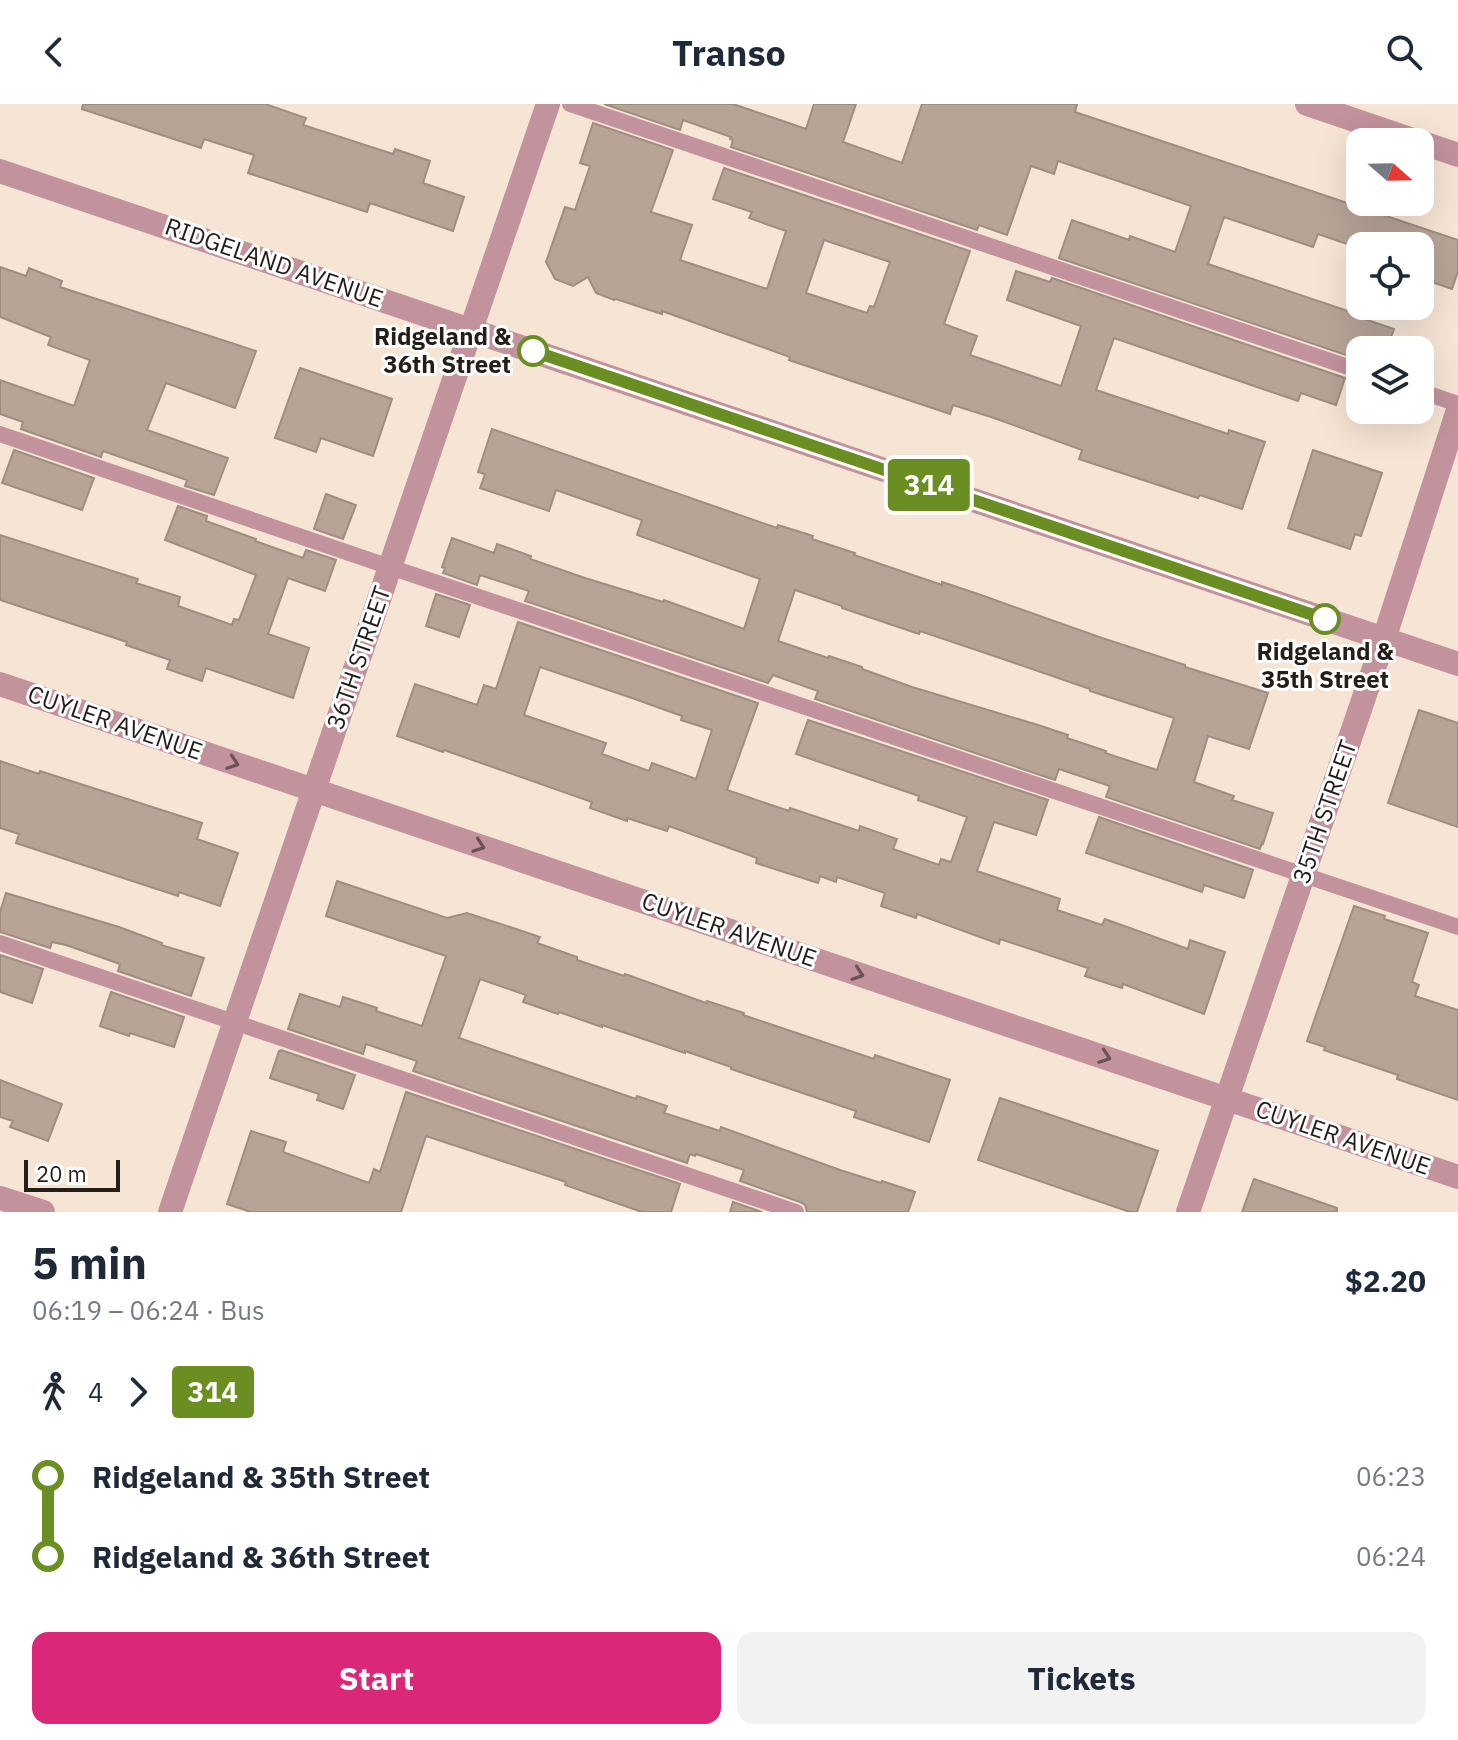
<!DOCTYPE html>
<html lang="en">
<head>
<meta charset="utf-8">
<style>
  :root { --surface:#fff; --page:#f2f2f3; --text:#1f2937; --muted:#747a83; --accent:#db2777 }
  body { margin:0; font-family:"IBM Plex Sans",sans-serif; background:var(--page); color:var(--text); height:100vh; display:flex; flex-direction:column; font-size:30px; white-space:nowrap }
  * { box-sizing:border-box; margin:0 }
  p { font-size:26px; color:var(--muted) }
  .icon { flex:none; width:44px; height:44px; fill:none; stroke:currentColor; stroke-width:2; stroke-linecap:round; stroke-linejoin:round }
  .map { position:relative; height:1108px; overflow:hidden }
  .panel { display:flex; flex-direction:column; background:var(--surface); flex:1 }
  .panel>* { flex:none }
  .badge { padding:0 16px; border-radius:6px; font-size:28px; line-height:52px }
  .needle { width:52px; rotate:110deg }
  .controls { position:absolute; left:1346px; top:24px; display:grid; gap:16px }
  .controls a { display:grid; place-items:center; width:88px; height:88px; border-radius:16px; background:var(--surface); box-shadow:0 8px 32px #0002; font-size:40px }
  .scale { position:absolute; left:24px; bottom:20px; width:96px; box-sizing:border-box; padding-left:8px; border:4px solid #241e19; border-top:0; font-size:22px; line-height:28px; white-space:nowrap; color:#241e19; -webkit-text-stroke:6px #fff; paint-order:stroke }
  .map>.badge { position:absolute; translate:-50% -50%; box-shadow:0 0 0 4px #fff }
  .legs { display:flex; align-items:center; gap:12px; height:88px; padding:0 32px; font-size:26px }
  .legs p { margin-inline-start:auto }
  .headline { display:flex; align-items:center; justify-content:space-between; height:136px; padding:0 32px }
  h1 { font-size:44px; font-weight:800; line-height:60px }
  .cta { display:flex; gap:16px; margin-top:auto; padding:16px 32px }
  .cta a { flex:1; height:92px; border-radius:16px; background:var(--accent); color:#fff; font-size:32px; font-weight:800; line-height:92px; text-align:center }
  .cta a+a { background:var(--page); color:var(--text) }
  ul { padding:0 32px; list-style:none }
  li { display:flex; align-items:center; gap:28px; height:80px; font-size:30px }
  li i { display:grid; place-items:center; width:12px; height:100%; margin:0 10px; background:currentColor }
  li i::after { content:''; width:20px; height:20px; margin:-10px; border:6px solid; border-radius:50%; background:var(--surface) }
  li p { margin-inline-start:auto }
  li:first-child i { background:linear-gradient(#0000 50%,currentColor 0) }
  li:last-child i { background:linear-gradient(currentColor 50%,#0000 0) }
  header { display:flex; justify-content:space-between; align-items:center; height:104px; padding:0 32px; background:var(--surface); font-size:36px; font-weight:800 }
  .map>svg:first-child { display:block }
</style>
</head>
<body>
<header><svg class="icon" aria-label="back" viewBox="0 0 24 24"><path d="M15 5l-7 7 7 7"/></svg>Transo<svg class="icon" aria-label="search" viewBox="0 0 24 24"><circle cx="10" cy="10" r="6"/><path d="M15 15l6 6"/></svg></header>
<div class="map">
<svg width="1458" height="1108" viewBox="0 0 1458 1108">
  <rect width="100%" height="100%" fill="#f6e4d4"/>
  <path fill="#b7a497" stroke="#9f8d81" stroke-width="2" fill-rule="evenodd" d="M 83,0 L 265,0 L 306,14 L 303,21 L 393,50 L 395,45 L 430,57 L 423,79 L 464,93 L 453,127 L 370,99 L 367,108 L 248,69 L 254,51 L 204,35 L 201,44 L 82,5 Z
    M 604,0 L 733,0 L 806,25 L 814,0 L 856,0 L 843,38 L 902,59 L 922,0 L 1077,0 L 1075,8 L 1458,136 L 1458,167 L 1452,185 L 1420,174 L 1420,142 L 1353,142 L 1318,130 L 1313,143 L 1224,113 L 1208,160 L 1351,208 L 1350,210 L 1394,225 L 1386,246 L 1355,246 L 1352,253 L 1059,154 L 1072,116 L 1129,136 L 1130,132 L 1175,148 L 1191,102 L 1118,77 L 1058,57 L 1054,70 L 1031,62 L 1007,131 L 979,121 L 977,126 L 731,43 L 733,36 L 730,35 L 731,33 L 683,16 L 680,26 Z
    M 593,19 L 673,46 L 651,108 L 692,121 L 680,156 L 767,185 L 786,127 L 749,114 L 752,108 L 713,95 L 724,64 L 970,147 L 944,220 L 977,232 L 970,251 L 1061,282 L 1081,222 L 1007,196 L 1016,167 L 1050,178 L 1052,174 L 1345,274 L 1336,301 L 1301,289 L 1298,297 L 1114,234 L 1096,286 L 1228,330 L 1229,326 L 1265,338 L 1242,405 L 1200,391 L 1198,394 L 1079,355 L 1082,346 L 994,314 L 953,301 L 950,310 L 789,256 L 790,253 L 662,207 L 662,210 L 616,195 L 614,196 L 596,189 L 588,173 L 573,182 L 555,175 L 546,158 L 565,103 L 575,106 L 590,62 L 580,59 ZM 824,136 L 890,158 L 874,203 L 870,202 L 867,209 L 806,189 Z
    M 0,163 L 26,172 L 29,164 L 62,177 L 60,183 L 256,247 L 235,304 L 166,279 L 147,326 L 228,354 L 214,391 L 185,382 L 187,376 L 103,347 L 101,353 L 21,325 L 23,318 L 0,310 L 0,276 L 74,302 L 90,256 L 48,241 L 51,233 L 0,213 Z
    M 300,264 L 392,295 L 373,352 L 321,334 L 316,348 L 275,334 Z
    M 492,325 L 777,424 L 778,421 L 813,432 L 812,435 L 855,449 L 854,451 L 942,481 L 942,478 L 978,490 L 1102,534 L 1185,561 L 1185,563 L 1268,589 L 1249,645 L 1208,632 L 1194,678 L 1234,692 L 1232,696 L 1273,709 L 1263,740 L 1262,739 L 1260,745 L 1106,693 L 1110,682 L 1059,665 L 1055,676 L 815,595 L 818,587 L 773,571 L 768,579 L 525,497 L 529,487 L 480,471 L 477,481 L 443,469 L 445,464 L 442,463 L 452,434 L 494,449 L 497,440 L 531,452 L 530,455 L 585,474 L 663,498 L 664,496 L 744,525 L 760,475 L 637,431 L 642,416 L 556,386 L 549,407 L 480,384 L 485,370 L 478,368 ZM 795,486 L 842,502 L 842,504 L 919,530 L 920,527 L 1003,555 L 1090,585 L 1090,587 L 1174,614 L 1157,666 L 1105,649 L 1106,647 L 1067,634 L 1068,631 L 1038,621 L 912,583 L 862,565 L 862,563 L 829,552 L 828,554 L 778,537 Z
    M 14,346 L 94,374 L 82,406 L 2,379 Z
    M 1313,346 L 1382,369 L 1361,432 L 1355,430 L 1350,445 L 1288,424 Z
    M 326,390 L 356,401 L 343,435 L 314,425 Z
    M 178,402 L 207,412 L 206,417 L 256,435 L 255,437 L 303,454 L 306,446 L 336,456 L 325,487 L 288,474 L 268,530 L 309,544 L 293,594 L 206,564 L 202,577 L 167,565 L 170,556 L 126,541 L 127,538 L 0,496 L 0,431 L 138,475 L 136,479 L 180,493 L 178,502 L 232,521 L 234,515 L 239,516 L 256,471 L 165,436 Z
    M 436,490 L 470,501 L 459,533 L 426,522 Z
    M 518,518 L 758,599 L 727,686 L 789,707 L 790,704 L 859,727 L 860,722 L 897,735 L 893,745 L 939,761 L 941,755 L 951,758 L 967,713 L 918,696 L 919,692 L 796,650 L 808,616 L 1048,696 L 1036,731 L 994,718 L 977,767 L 1060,795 L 1057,806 L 1102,821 L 1105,815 L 1188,845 L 1190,836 L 1225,848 L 1204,910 L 1123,880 L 1122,884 L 1085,872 L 1088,864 L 1000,835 L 999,840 L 917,810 L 916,814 L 881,802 L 885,789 L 837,773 L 836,778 L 820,772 L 818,779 L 756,759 L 757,754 L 669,722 L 667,727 L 627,714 L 627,717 L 590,704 L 592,698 L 444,646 L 443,648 L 397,632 L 415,580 L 477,601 L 484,581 L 496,585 ZM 540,563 L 632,594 L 682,612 L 681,616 L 712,626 L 696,675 L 652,659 L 649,667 L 602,650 L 606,639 L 524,611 Z
    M 1419,606 L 1458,619 L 1458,723 L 1388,699 Z
    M 0,657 L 39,670 L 40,667 L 202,719 L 197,735 L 238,749 L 220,802 L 179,788 L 178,792 L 16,739 L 19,730 L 0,724 Z
    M 1099,713 L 1253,766 L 1244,794 L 1204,781 L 1202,788 L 1086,749 Z
    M 337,777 L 447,814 L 467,809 L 516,825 L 540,833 L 537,839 L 577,853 L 577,856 L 624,872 L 625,870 L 706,899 L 707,897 L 744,909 L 743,911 L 874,955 L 875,951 L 950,976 L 929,1038 L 854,1013 L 856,1007 L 731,965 L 731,963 L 685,947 L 685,949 L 602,921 L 602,923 L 559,908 L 558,910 L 523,898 L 526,891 L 480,875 L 459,934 L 636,995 L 637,992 L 667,1002 L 664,1009 L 720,1027 L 721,1023 L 840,1066 L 881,1079 L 882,1077 L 915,1088 L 908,1108 L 807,1108 L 805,1101 L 800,1098 L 740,1077 L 744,1066 L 696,1050 L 695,1052 L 690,1050 L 687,1059 L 413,967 L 417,957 L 366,940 L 363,950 L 288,925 L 300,890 L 340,903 L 343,893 L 377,904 L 376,907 L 422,922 L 446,852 L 326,812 Z
    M 6,789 L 119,823 L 162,839 L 161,841 L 204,854 L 191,892 L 118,867 L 120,860 L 66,841 L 52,838 L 50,844 L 0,828 L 0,808 Z
    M 1354,802 L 1385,812 L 1384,815 L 1428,829 L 1412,878 L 1419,881 L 1415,892 L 1458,906 L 1458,996 L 1397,975 L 1398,971 L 1324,946 L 1325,943 L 1307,937 Z
    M 0,851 L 43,865 L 32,899 L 0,888 Z
    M 111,888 L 184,913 L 174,943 L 130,929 L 129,932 L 100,922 Z
    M 281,946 L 355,971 L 343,1005 L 317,996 L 319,990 L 270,974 L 279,947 Z
    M 0,976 L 62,1000 L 48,1037 L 10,1023 L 13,1017 L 0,1013 Z
    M 406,988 L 680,1080 L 671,1108 L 642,1108 L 565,1081 L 566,1078 L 426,1032 L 401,1108 L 251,1108 L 227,1100 L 251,1027 L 286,1038 L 283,1048 L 369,1079 L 374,1065 L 380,1068 Z
    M 1000,994 L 1158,1047 L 1137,1108 L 1130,1108 L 978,1056 Z
    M 1254,1075 L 1337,1104 L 1337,1108 L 1242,1108 Z
    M 733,1098 L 762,1108 L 730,1108 Z"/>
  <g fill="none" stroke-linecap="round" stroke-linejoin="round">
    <path stroke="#c2929d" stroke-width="16" d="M 570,0 L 1360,267
      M 1420,287 L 1458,300
      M 0,330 L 390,463 L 1458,823
      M 0,839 L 796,1108"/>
    <path stroke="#c2929d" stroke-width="24" d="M 1307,0 L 1419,38
      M 1420,38 L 1458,51
      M 0,67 L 1458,560
      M 0,580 L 1458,1073
      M 0,1094 L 43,1108
      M 170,1108 L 548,0
      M 1188,1108 L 1384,535 L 1458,306"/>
  </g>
  <defs><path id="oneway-chevron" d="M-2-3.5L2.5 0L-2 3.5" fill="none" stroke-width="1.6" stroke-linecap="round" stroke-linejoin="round" transform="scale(2)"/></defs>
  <g stroke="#6b5254">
    <use href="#oneway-chevron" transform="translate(233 659) rotate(19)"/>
    <use href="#oneway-chevron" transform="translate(479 742) rotate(19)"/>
    <use href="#oneway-chevron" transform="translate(858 870) rotate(19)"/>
    <use href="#oneway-chevron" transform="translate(1105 953) rotate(19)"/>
  </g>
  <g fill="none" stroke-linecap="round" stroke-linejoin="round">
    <g stroke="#fff" stroke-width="18">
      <path id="line-1" d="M 533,247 L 1325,515"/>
    </g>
    <use href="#line-1" stroke="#6b8e23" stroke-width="12"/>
  </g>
  <g fill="#fff" stroke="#6b8e23" stroke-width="4">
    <circle cx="533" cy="247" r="14"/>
    <circle cx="1325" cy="515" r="14"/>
  </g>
  <g text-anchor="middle" stroke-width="6" stroke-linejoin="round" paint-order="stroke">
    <g font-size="24" fill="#241e19" stroke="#fff">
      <text transform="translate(274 159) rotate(19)" y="8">RIDGELAND AVENUE</text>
      <text transform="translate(359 554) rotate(-71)" y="8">36TH STREET</text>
      <text transform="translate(115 619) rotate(19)" y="8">CUYLER AVENUE</text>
      <text transform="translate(1325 708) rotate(-71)" y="8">35TH STREET</text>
      <text transform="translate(729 826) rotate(19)" y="8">CUYLER AVENUE</text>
      <text transform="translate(1343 1034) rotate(19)" y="8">CUYLER AVENUE</text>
    </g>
    <g font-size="24" font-weight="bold" fill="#241e19" stroke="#fff" text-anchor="end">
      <text x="511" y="241">Ridgeland &amp;<tspan x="511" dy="28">36th Street</tspan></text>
      <text x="1325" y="556" text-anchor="middle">Ridgeland &amp;<tspan x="1325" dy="28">35th Street</tspan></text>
    </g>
  </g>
</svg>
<div class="controls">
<a><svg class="needle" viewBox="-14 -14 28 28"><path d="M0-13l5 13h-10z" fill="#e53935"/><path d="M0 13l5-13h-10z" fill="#747a83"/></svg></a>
<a><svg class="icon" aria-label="locate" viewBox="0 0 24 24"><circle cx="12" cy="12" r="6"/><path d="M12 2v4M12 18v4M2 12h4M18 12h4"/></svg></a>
<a><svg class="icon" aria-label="layers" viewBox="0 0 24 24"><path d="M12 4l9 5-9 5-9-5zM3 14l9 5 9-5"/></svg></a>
</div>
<div class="scale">20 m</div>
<b class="badge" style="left:929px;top:381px;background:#6b8e23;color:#fff">314</b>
</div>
<section class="panel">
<div class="headline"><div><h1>5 min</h1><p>06:19 – 06:24 · Bus</p></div><b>$2.20</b></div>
<div class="legs"><svg class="icon" aria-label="walk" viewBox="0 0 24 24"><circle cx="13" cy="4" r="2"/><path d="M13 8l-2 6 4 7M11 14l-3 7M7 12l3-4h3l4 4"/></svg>4<svg class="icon" aria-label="forward" viewBox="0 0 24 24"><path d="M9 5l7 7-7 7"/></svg><b class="badge" style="background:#6b8e23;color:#fff">314</b></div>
<ul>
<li><i style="color:#6b8e23"></i><b>Ridgeland &amp; 35th Street</b><p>06:23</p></li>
<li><i style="color:#6b8e23"></i><b>Ridgeland &amp; 36th Street</b><p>06:24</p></li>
</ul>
<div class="cta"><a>Start</a><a>Tickets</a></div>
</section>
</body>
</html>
